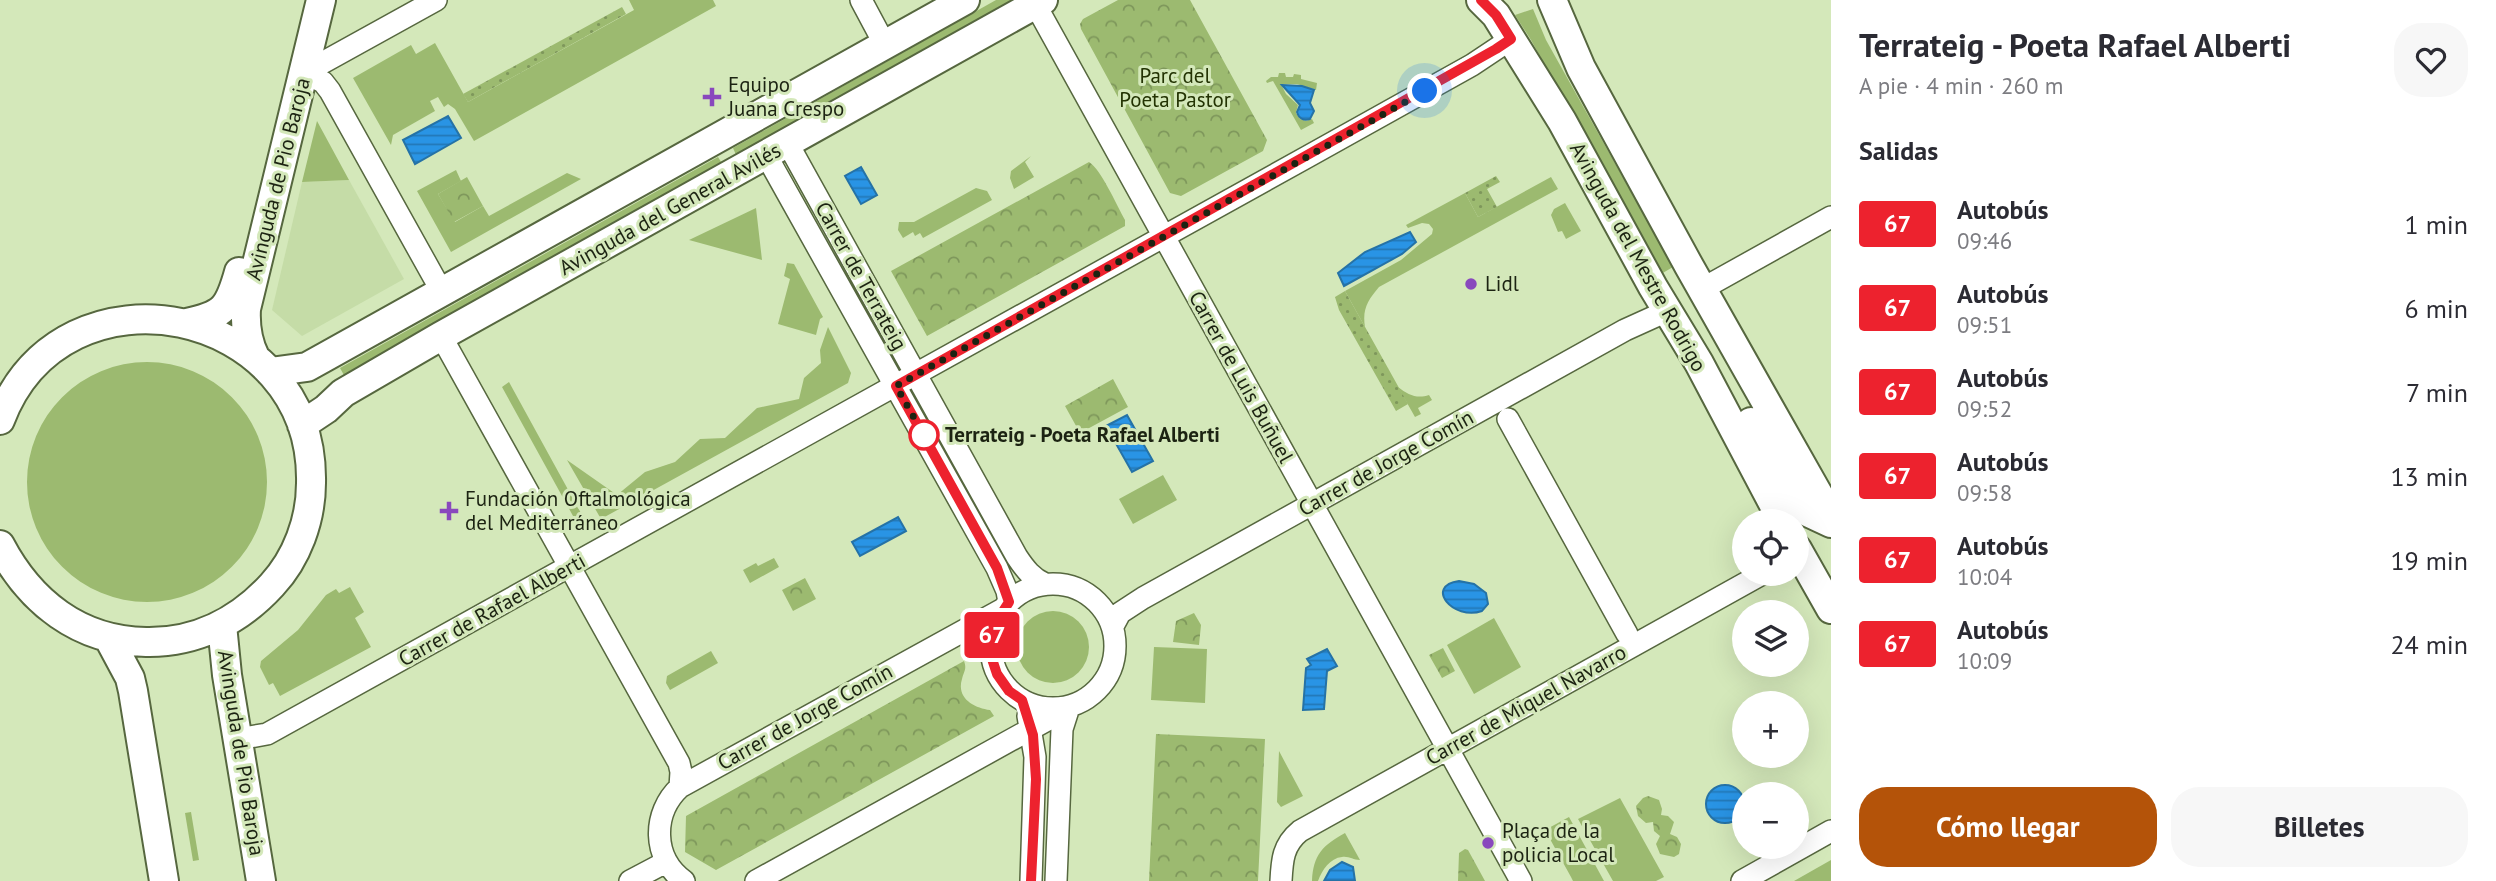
<!DOCTYPE html>
<html lang="es">
<head>
<meta charset="utf-8">
<style>
  :root { --surface:#fff; --page:#f7f7f7; --text:#2b2b33; --muted:#7c7c81; --accent:#b45309 }
  body { margin:0; font-family:"PT Sans",sans-serif; background:var(--page); color:var(--text); height:100vh; display:flex; flex-direction:column; font-size:26px; white-space:nowrap }
  * { box-sizing:border-box; margin:0 }
  p { font-size:23px; color:var(--muted) }
  .icon { flex:none; width:38px; height:38px; fill:none; stroke:currentColor; stroke-width:2; stroke-linecap:round; stroke-linejoin:round }
  .map { position:relative; flex:1; overflow:hidden }
  .drawer { display:flex; flex-direction:column; background:var(--surface); width:665px }
  .drawer>* { flex:none }
  .badge { padding:0 14px; border-radius:5px; font-size:24px; line-height:46px }
  .fabs { position:absolute; left:1732px; top:509px; display:grid; gap:14px }
  .fabs a { display:grid; place-items:center; width:77px; height:77px; border-radius:50%; background:var(--surface); box-shadow:0 7px 28px #0002; font-size:35px }
  .you { position:absolute; width:35px; height:35px; margin:-18px; border:5px solid #fff; border-radius:50%; background:#1a73e8; box-shadow:0 0 0 10px #1a73e833 }
  .map>.badge { position:absolute; translate:-50% -50%; box-shadow:0 0 0 4px #fff }
  h2 { padding:0 28px; font-size:26px; line-height:63px }
  .round { display:grid; place-items:center; flex:none; width:74px; height:74px; border-radius:28px; background:var(--page) }
  .overview { display:flex; align-items:center; justify-content:space-between; height:119px; padding:0 28px }
  h1 { font-size:33px; font-weight:600; line-height:52px }
  .action { display:flex; gap:14px; margin-top:auto; padding:14px 28px }
  .action a { flex:1; height:80px; border-radius:28px; background:var(--accent); color:#fff; font-size:28px; font-weight:600; line-height:80px; text-align:center }
  .action a+a { background:var(--page); color:var(--text) }
  ul { padding:0; list-style:none }
  li { display:flex; align-items:center; gap:21px; height:84px; padding:0 28px }
  li div { flex:1 }
  li b { display:block; font-size:26px }
  li em { font-style:normal }
  li .badge { min-width:77px; font-weight:700; text-align:center }
  main { display:flex; flex:1; min-height:0 }
  .map>svg:first-child { display:block }
</style>
</head>
<body>
<main>
<div class="map">
<svg width="1831" height="881" viewBox="0 0 1831 881">
  <defs>
    <pattern id="park-crowns" width="20" height="18" patternUnits="userSpaceOnUse" patternTransform="scale(1.75)"><rect width="20" height="18" fill="#9cba70"/><path d="M2 6a3 3 0 1 1 6 0M12 15a3 3 0 1 1 6 0" fill="none" stroke="#7e975b"/></pattern>
    <pattern id="garden-dots" width="8" height="8" patternUnits="userSpaceOnUse" patternTransform="scale(1.75)"><rect width="8" height="8" fill="#9cba70"/><path d="M2 2h.1M6 6h.1" fill="none" stroke="#7e975b" stroke-width="1.8" stroke-linecap="round"/></pattern>
    <pattern id="water-rules" width="6" height="5" patternUnits="userSpaceOnUse" patternTransform="scale(1.75)"><rect width="6" height="5" fill="#2994e5"/><path d="M0 2.5h6" fill="none" stroke="#2278b8"/></pattern>
  </defs>
  <rect width="100%" height="100%" fill="#d4e8ba"/>
  <path fill="#c5dca7" d="M 349,180 L 404,279 L 302,336 L 272,310 L 302,182 Z"/>
  <path fill="#9cba70" d="M 629,0 L 713,0 L 716,6 L 474,141 L 455,109 L 448,104 L 444,107 L 438,97 L 430,101 L 435,111 L 393,135 L 391,145 L 353,78 L 411,45 L 416,54 L 435,43 L 468,102 L 634,10 Z
    M 996,0 L 1021,0 L 737,157 L 733,148 Z
    M 1533,9 L 1546,40 L 1673,267 L 1661,274 L 1531,40 L 1515,15 Z
    M 1279,73 L 1285,73 L 1286,77 L 1293,77 L 1294,74 L 1301,75 L 1301,79 L 1317,83 L 1316,90 L 1297,84 L 1281,84 L 1286,94 L 1298,105 L 1296,113 L 1300,119 L 1306,121 L 1312,119 L 1314,123 L 1301,130 L 1273,81 L 1267,83 L 1266,81 L 1271,77 L 1278,77 Z
    M 317,121 L 349,180 L 302,182 Z
    M 1031,156 L 1025,162 L 1034,177 L 1014,189 L 1010,178 L 1011,171 Z
    M 718,157 L 723,165 L 345,377 L 340,368 Z
    M 456,170 L 461,181 L 438,194 L 455,222 L 483,206 L 489,216 L 567,173 L 581,179 L 451,252 L 417,191 Z
    M 1551,177 L 1558,189 L 1379,287 C 1368,300 1362,309 1365,327 L 1345,291 L 1401,260 L 1432,234 L 1433,229 L 1429,224 L 1422,223 L 1408,228 L 1406,225 L 1465,193 L 1478,217 Z
    M 976,188 L 987,191 L 992,200 L 923,238 L 920,233 L 915,236 L 913,232 L 903,238 L 898,230 L 899,222 L 914,222 Z
    M 1565,203 L 1581,231 L 1566,239 L 1562,231 L 1558,232 L 1551,215 L 1554,209 Z
    M 756,208 L 762,260 L 689,240 Z
    M 787,263 L 794,264 L 823,317 L 820,319 L 816,335 L 778,324 L 790,279 L 784,276 Z
    M 828,327 L 851,373 L 848,383 L 601,519 L 567,460 L 617,495 L 645,472 L 675,462 L 700,439 L 725,438 L 757,408 L 799,399 L 804,378 L 821,363 L 820,350 Z
    M27 482a120 120 0 1 1 240 0a120 120 0 1 1-240 0Z
    M 509,382 L 588,526 L 578,525 L 502,387 Z
    M 1398,387 C 1408,395 1417,399 1429,395 L 1432,400 L 1418,408 L 1421,414 L 1415,417 Z
    M 1163,475 L 1177,500 L 1133,524 L 1119,499 Z
    M 774,558 L 779,567 L 750,583 L 743,570 L 756,563 L 758,566 Z
    M 350,587 L 364,612 L 355,618 L 371,647 L 280,696 L 273,683 L 269,685 L 260,667 L 261,661 L 298,630 L 326,595 L 336,589 L 339,593 Z
    M1017 647a36 36 0 1 1 72 0a36 36 0 1 1-72 0Z
    M 1494,618 L 1521,667 L 1474,694 L 1447,645 Z
    M 1154,647 L 1207,649 L 1205,703 L 1151,700 Z
    M 711,651 L 718,663 L 670,690 L 666,683 L 667,676 Z
    M 1279,751 L 1303,796 L 1281,807 L 1277,802 Z
    M 1620,798 L 1664,877 L 1656,881 L 1613,881 L 1578,819 Z
    M 191,812 L 199,860 L 193,861 L 185,813 Z
    M 1569,817 L 1604,881 L 1573,881 L 1571,877 L 1545,830 Z
    M 1345,833 L 1360,860 C 1353,860 1349,856 1342,857 C 1330,858 1322,870 1318,881 L 1312,881 C 1313,855 1323,845 1345,833 Z
    M 1831,860 L 1831,881 L 1794,881 Z"/>
  <path fill="url(#park-crowns)" d="M 1118,0 L 1190,0 L 1267,140 L 1263,151 L 1181,196 L 1170,193 L 1081,29 L 1080,24 L 1083,19 Z
    M 1089,162 C 1101,169 1117,206 1125,220 L 1125,226 L 927,336 L 891,271 Z
    M 467,177 L 483,206 L 454,222 L 438,194 Z
    M 1113,379 L 1128,407 L 1080,433 L 1065,406 Z
    M 805,578 L 816,599 L 793,611 L 782,590 Z
    M 1194,613 L 1201,625 L 1199,645 L 1173,642 L 1176,621 Z
    M 1443,648 L 1455,671 L 1442,678 L 1429,655 Z
    M 964,661 C 967,669 964,671 962,679 C 956,698 974,708 990,710 L 994,716 L 716,870 L 685,852 L 686,816 Z
    M 1156,734 L 1265,739 L 1258,881 L 1149,881 Z
    M 1648,796 L 1659,800 L 1662,809 L 1661,815 L 1668,816 L 1674,822 L 1670,834 L 1677,837 L 1681,844 L 1679,854 L 1674,857 L 1660,854 L 1656,844 L 1660,836 L 1654,831 L 1653,822 L 1646,823 L 1638,816 L 1636,806 L 1643,798 Z
    M 1465,849 L 1468,850 L 1485,881 L 1458,881 L 1459,853 Z"/>
  <path fill="url(#garden-dots)" d="M 622,7 L 626,14 L 468,102 L 463,94 Z
    M 1496,176 L 1500,182 L 1487,189 L 1497,207 L 1478,217 L 1465,193 Z
    M 1345,291 L 1408,404 L 1396,411 L 1339,310 L 1335,297 Z"/>
  <path fill="url(#water-rules)" stroke="#2572a6" stroke-width="2" d="M 1282,85 L 1302,86 L 1314,90 L 1310,103 L 1314,111 L 1310,119 C 1304,121 1299,119 1297,112 L 1300,105 Z
    M 448,116 L 461,138 L 415,164 L 403,140 Z
    M 861,167 L 877,195 L 861,204 L 845,176 Z
    M 1410,232 L 1416,242 L 1402,254 L 1344,286 L 1338,273 L 1365,252 Z
    M 1127,415 L 1153,461 L 1132,472 L 1106,426 Z
    M 898,517 L 906,531 L 860,556 L 852,542 Z
    M 1459,581 L 1474,584 L 1486,593 L 1488,604 L 1482,611 C 1453,621 1424,586 1459,581 Z
    M 1327,649 L 1337,666 L 1327,671 L 1324,709 L 1303,710 L 1306,668 L 1311,665 L 1307,659 Z
    M1706 804a19 19 0 1 1 38 0a19 19 0 1 1-38 0Z
    M 1342,862 L 1353,867 L 1355,881 L 1324,881 L 1330,870 Z"/>
  <g fill="none" stroke-linecap="round" stroke-linejoin="round">
    <g stroke="#56673f" stroke-width="24">
      <path id="minor" d="M 861,0 L 885,45
        M 1035,4 L 1521,881
        M 304,73 L 323,82 L 330,91 L 442,292
        M 304,73 L 436,0
        M 788,144 L 1017,557 C 1025,569 1032,578 1045,584
        M 766,155 L 997,568 L 1007,591 L 1009,602
        M 1702,289 L 1831,217
        M 441,336 L 679,763 L 681,772 L 680,787
        M 1508,419 L 1627,634
        M991 646a62 62 0 1 1 124 0a62 62 0 1 1-124 0Z
        M 1113,626 L 1120,613 L 1143,598 L 1625,330 L 1667,311
        M 1028,716 L 1035,757 L 1031,881
        M 238,739 L 267,734 L 1307,157 L 1472,65 L 1511,39
        M 630,881 L 666,862
        M 684,881 C 652,858 652,813 680,787 L 1003,609
        M 756,881 L 1067,709
        M 1056,881 L 1062,729 L 1069,707
        M 1281,881 C 1282,860 1283,845 1300,831 L 1762,574
        M 1742,881 L 1831,831"/>
    </g>
    <g stroke="#56673f" stroke-width="32">
      <path id="major" d="M 1481,0 L 1496,15 L 1562,121 L 1653,287 L 1699,363 L 1783,522
        M 1552,0 L 1581,68 L 1689,266 L 1831,517
        M 187,323 C 224,315 229,308 239,272
        M 255,357 C 247,341 245,327 246,309 L 321,0
        M 270,372 L 307,367 L 325,357 L 965,0
        M 0,420 C 63,254 315,306 311,483 C 311,520 297,558 272,585 C 239,621 196,643 146,642 C 79,641 30,602 0,545
        M 1751,422 L 1801,509 L 1831,523
        M 302,425 L 326,409 L 343,393 L 441,336 L 1043,0
        M 1797,549 L 1831,609
        M 222,625 L 227,675 L 261,881
        M 108,637 L 130,678 L 133,691 L 164,881"/>
    </g>
    <use href="#minor" stroke="#fff" stroke-width="21"/>
    <use href="#major" stroke="#fff" stroke-width="28"/>
  </g>
  <g fill="none" stroke-linecap="round" stroke-linejoin="round">
    <g stroke="#fff" stroke-width="16">
      <path id="line" d="M 1031,881 L 1036,779 L 1033,735 L 1022,700 L 1009,691 L 997,674 L 991,656 L 991,636 L 995,624 L 1009,602 L 997,568 L 896,386 L 1496,49 L 1511,39 L 1496,15 L 1481,0"/>
    </g>
    <use href="#line" stroke="#ed222e" stroke-width="10"/>
    <path stroke="#1c2312" stroke-width="7" stroke-dasharray="0 12.6" d="M 924,435 L 928,442 L 896,386 L 1425,91"/>
  </g>
  <g fill="#8948bd" stroke="#d4e8ba" stroke-width="2.5">
    <path d="M708.5 86.5h7v7h7v7h-7v7h-7v-7h-7v-7h7z"/>
    <circle cx="1471" cy="284" r="7"/>
    <path d="M445.5 500.5h7v7h7v7h-7v7h-7v-7h-7v-7h7z"/>
    <circle cx="1488" cy="843" r="7"/>
  </g>
  <circle fill="#fff" stroke="#ed222e" stroke-width="3.5" cx="924" cy="435" r="14"/>
  <g text-anchor="middle" stroke-width="6" stroke-linejoin="round" paint-order="stroke">
    <g font-size="21" fill="#233303" stroke="#d4e8ba">
      <text x="1175" y="83">Parc del<tspan x="1175" dy="24">Poeta Pastor</tspan></text>
    </g>
    <g font-size="21" fill="#1c2312" stroke="#d4e8ba" text-anchor="start">
      <text x="728" y="92">Equipo<tspan x="728" dy="24">Juana Crespo</tspan></text>
      <text x="1485" y="291">Lidl</text>
      <text x="465" y="506">Fundación Oftalmológica<tspan x="465" dy="24">del Mediterráneo</tspan></text>
      <text x="1502" y="838">Plaça de la<tspan x="1502" dy="24">policia Local</tspan></text>
    </g>
    <g font-size="21" fill="#1c2312" stroke="#d4e8ba">
      <text transform="translate(278 179) rotate(-76)" y="7">Avinguda de Pio Baroja</text>
      <text transform="translate(670 209) rotate(-29)" y="7">Avinguda del General Avilés</text>
      <text transform="translate(1638 257) rotate(61)" y="7">Avinguda del Mestre Rodrigo</text>
      <text transform="translate(861 276) rotate(61)" y="7">Carrer de Terrateig</text>
      <text transform="translate(1241 377) rotate(61)" y="7">Carrer de Luis Buñuel</text>
      <text transform="translate(1386 463) rotate(-29)" y="7">Carrer de Jorge Comín</text>
      <text transform="translate(492 610) rotate(-29)" y="7">Carrer de Rafael Alberti</text>
      <text transform="translate(1526 705) rotate(-29)" y="7">Carrer de Miquel Navarro</text>
      <text transform="translate(805 717) rotate(-29)" y="7">Carrer de Jorge Comín</text>
      <text transform="translate(241 753) rotate(81)" y="7">Avinguda de Pio Baroja</text>
    </g>
    <g font-size="21" font-weight="bold" fill="#1c2312" stroke="#d4e8ba" text-anchor="start">
      <text x="945" y="442">Terrateig - Poeta Rafael Alberti</text>
    </g>
  </g>
</svg>
<div class="fabs">
<a><svg class="icon" aria-label="locate" viewBox="0 0 24 24"><circle cx="12" cy="12" r="6"/><path d="M12 2v4M12 18v4M2 12h4M18 12h4"/></svg></a>
<a><svg class="icon" aria-label="layers" viewBox="0 0 24 24"><path d="M12 4l9 5-9 5-9-5zM3 14l9 5 9-5"/></svg></a>
<a>+</a>
<a>−</a>
</div>
<div class="you" style="left:1425px;top:91px"></div>
<b class="badge" style="left:992px;top:635px;background:#ed222e;color:#fff">67</b>
</div>
<section class="drawer">
<div class="overview"><div><h1>Terrateig - Poeta Rafael Alberti</h1><p>A pie · 4 min · 260 m</p></div><a class="round"><svg class="icon" aria-label="heart" viewBox="0 0 24 24"><path d="M12 20l-8-8c-3-5 5-10 8-4 3-6 11-1 8 4z"/></svg></a></div>
<h2>Salidas</h2>
<ul>
<li><span class="badge" style="background:#ed222e;color:#fff">67</span><div><b>Autobús</b><p>09:46</p></div><em>1 min</em></li>
<li><span class="badge" style="background:#ed222e;color:#fff">67</span><div><b>Autobús</b><p>09:51</p></div><em>6 min</em></li>
<li><span class="badge" style="background:#ed222e;color:#fff">67</span><div><b>Autobús</b><p>09:52</p></div><em>7 min</em></li>
<li><span class="badge" style="background:#ed222e;color:#fff">67</span><div><b>Autobús</b><p>09:58</p></div><em>13 min</em></li>
<li><span class="badge" style="background:#ed222e;color:#fff">67</span><div><b>Autobús</b><p>10:04</p></div><em>19 min</em></li>
<li><span class="badge" style="background:#ed222e;color:#fff">67</span><div><b>Autobús</b><p>10:09</p></div><em>24 min</em></li>
</ul>
<div class="action"><a>Cómo llegar</a><a>Billetes</a></div>
</section>
</main>
</body>
</html>
